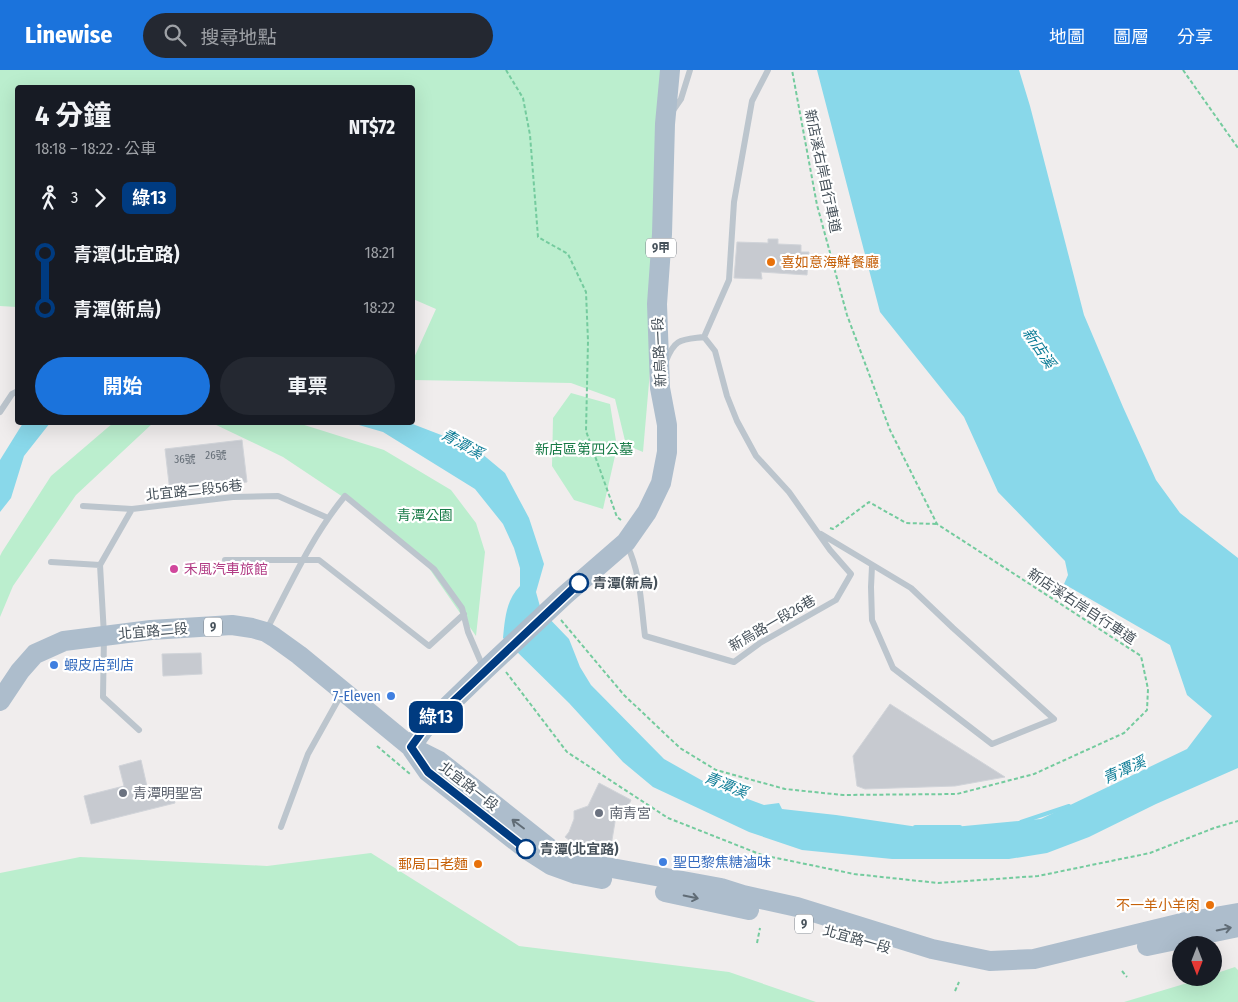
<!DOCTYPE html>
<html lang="zh-TW">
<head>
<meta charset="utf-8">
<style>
  :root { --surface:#171b24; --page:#242831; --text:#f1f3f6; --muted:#9ea1a6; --accent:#1b73dc }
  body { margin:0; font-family:"Fira Sans Condensed","Noto Sans TC",sans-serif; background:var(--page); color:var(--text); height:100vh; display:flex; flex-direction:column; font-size:19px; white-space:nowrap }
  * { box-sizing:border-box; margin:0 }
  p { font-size:16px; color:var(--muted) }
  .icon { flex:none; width:28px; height:28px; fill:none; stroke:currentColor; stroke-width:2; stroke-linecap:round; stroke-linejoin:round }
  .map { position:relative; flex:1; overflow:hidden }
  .drawer { position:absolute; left:15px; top:15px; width:400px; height:340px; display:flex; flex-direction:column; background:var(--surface); border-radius:5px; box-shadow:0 5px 20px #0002 }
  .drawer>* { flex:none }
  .badge { padding:0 10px; border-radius:8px; font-size:18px; line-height:32px }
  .needle { width:32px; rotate:180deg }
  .controls { position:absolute; left:1172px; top:866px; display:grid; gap:10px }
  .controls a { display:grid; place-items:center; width:50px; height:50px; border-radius:50%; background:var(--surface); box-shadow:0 5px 20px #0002; font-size:25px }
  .map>.badge { position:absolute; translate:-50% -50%; box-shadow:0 0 0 2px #fff }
  .legs { display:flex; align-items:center; gap:8px; height:55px; padding:0 20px; font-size:16px }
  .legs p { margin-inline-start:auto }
  .overview { display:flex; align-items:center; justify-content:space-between; height:85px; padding:0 20px }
  h1 { font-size:28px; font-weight:700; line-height:38px }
  .primary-button { display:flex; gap:10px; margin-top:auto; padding:10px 20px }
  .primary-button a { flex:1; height:58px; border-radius:30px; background:var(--accent); color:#fff; font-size:20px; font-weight:700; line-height:58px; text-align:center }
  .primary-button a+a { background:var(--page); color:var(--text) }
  ul { padding:0 20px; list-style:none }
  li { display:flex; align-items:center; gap:18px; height:55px; font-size:19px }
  li i { display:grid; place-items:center; width:8px; height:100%; margin:0 6px; background:currentColor }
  li i::after { content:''; width:12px; height:12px; margin:-6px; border:4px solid; border-radius:50%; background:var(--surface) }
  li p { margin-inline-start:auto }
  li:first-child i { background:linear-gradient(#0000 50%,currentColor 0) }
  li:last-child i { background:linear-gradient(currentColor 50%,#0000 0) }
  header { display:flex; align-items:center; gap:30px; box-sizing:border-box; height:70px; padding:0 25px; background:var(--accent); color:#fff }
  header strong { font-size:24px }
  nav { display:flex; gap:28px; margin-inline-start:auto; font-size:18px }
  .search { width:350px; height:45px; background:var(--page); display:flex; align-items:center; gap:12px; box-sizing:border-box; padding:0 18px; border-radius:28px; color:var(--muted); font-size:19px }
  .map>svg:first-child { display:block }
</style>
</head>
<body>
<header>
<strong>Linewise</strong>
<div class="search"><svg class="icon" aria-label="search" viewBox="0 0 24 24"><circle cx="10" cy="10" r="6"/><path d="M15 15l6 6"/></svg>搜尋地點</div>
<nav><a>地圖</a><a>圖層</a><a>分享</a></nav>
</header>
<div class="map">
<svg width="1238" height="932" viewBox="0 0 1238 932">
  <rect width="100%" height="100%" fill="#f0eded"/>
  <path fill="#bbeece" d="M 0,0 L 676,0 L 643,382 L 626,375 L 615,329 L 571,313 L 413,310 L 413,290 L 436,239 L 413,229 L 412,18 L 18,18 L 17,237 L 0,236 Z
    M 571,323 L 610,334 L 617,377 L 603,439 L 574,430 L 552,396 L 553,348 Z
    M 113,353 L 153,353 L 76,425 L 13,516 L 0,547 L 0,486 L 2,482 L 51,406 Z
    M 212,353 L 298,353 L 384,380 L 451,420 L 476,453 L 485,482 L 476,566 L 424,491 L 364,441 L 283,387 Z
    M 371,783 L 519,876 L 729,902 L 816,932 L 0,932 L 0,803 L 80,787 L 267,796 Z
    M 1235,897 L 1238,900 L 1238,932 L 1124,932 L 1204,908 L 1214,908 L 1214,904 Z"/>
  <path fill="#89d8ea" d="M 817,0 L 1019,0 L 1030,36 L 1084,245 L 1123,337 L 1156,410 L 1180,443 L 1238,488 L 1238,698 L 1156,734 L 1089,767 L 1047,783 L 1009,789 L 892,789 L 802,780 L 749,762 L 653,717 L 623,692 L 569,633 L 503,568 C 505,549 506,530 520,516 L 520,498 L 514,478 L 503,454 L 475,419 L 383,362 L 352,353 L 410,353 L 475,378 L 505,403 L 529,448 L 544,494 L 536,522 L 541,540 L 569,569 L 580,597 L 591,615 L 664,689 L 710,715 L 764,735 L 779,733 L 782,739 L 836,745 L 932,759 L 1041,749 L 1187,679 L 1212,646 L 1187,625 L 1170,575 L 1064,514 L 1068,505 L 1065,491 L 998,422 L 964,347 L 880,242 Z
    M 23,353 L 50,353 L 24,386 L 11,428 L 0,442 L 0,390 Z"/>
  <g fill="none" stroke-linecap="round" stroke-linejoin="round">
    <path stroke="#89d8ea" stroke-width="4" d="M 1021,752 L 1069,736
      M 915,757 L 960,757"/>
  </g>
  <path fill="#c7cad0" stroke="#d1d4d9" d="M 768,169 L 778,169 L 778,174 L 801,175 L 801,182 L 809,182 L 807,205 L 761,202 L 762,209 L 734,208 L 737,172 L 768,173 Z
    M 242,370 L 247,412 L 170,422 L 165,379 Z
    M 201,583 L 202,604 L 163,606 L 162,584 Z
    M 890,634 L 1005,707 L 955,716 L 865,719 L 857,716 L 853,686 Z
    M 141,690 L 149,725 L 172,720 L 175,733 L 91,754 L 84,726 L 124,716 L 119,696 Z
    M 599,713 L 631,730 L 623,748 L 616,746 L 611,776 L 574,774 L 565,767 L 569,762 L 574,749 L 574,741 L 588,736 Z"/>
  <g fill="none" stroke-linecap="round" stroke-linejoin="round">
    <path stroke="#74cb9e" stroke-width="2" stroke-dasharray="4 2.5" stroke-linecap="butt" d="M 506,0 L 523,28 L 530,65 L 538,167 L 568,184 L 586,222 L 588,271 L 586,361 L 617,447 L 621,450
      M 1183,0 L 1238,78
      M 830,458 L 833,459 L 869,432 L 906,453 L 937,454
      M 561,550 L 624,625 L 680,678 L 716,700 L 785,719 L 843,725 L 957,724 L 1034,704 L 1124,663 L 1147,640 L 1148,619 L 1141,586 L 937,454 L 890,360 L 847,245 L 817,135 L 792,0
      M 506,602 L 567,682 L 668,748 L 762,785 L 854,804 L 938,813 L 1038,806 L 1150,783 L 1214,758 L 1238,751
      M 377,676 L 410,704
      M 757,873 L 760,858
      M 1122,901 L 1127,907
      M 955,921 L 959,912"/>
    <path stroke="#bcc5cd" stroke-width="6" d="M 672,42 L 681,29 L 690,0
      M 704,267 L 729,210 L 734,132 L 752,31 L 768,0
      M 0,342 L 12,324 L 18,321
      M 83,436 L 132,439
      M 821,464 L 911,518 L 953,558 L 1054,649 L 992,674 L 893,598 L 872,550 L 871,517 L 872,496
      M 627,475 C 641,504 641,535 645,566 L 734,592 L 760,573 L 836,530 L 851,504 L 830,480 L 789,422 L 756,386 L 737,351 L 727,326 L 715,281 L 704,267 C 681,270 675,268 666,291
      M 225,490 L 319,490 L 429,576 L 464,544
      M 51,492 L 100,495
      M 267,559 C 291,513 312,466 345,426 L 434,499 L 462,538 L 468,562 L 483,597
      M 139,660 L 103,627 L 104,565 L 100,495 L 132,439 L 233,427 L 278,426 L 328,448
      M 281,757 L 308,684 L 342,623"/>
    <path stroke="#adbdcc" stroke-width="20" d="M 0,631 L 20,601 L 35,584 L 64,571 L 151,560 L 232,555 L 252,558 L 266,562 L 274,567 L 299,585 L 411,677 L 439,691 L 553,781 L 590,794 L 721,818 L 743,825 L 797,837 L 932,879 L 990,891 L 1034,889 L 1186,852 L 1238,843
      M 411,677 L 424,659 L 485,600 L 565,525 L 626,472 L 647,442 L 661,413 L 667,382 L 667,355 L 660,318 L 657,234 L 662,164 L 665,54 L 670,0
      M 412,679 L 428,702 L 526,779 L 551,795 L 576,804 L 602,809
      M 665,822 L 749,840
      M 1147,876 L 1238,857"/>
  </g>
  <defs><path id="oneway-shaft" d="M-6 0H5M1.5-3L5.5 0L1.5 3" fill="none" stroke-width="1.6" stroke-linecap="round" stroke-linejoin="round" transform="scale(1.25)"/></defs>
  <g stroke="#606c76">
    <use href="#oneway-shaft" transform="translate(518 754) rotate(-143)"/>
    <use href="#oneway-shaft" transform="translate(691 827) rotate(12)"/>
    <use href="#oneway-shaft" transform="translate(1224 859) rotate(-11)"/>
  </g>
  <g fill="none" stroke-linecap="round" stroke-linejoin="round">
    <g stroke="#fff" stroke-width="11">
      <path id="line-1" d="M 526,779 L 428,702 L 411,677 L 424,659 L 579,513"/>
    </g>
    <use href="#line-1" stroke="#003b80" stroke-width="8"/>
  </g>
  <g fill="#e8710a" stroke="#fff" stroke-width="2">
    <circle cx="771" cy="192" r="5"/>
    <circle cx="478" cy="794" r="5"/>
    <circle cx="1210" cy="835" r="5"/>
  </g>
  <circle fill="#d1479c" stroke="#fff" stroke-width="2" cx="174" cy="499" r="5"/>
  <g fill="#fff" stroke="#003b80" stroke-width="2.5">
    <circle cx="579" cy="513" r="9"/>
    <circle cx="526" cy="779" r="9"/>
  </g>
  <g fill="#3f7fe0" stroke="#fff" stroke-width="2">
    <circle cx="54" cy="595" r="5"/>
    <circle cx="391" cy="626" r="5"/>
    <circle cx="663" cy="792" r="5"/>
  </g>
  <g fill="#6b7280" stroke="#fff" stroke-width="2">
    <circle cx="123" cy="723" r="5"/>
    <circle cx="599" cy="743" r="5"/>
  </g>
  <g text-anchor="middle" stroke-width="4.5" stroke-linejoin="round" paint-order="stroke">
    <g font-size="11" fill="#666f78">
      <text x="216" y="389">26號</text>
      <text x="185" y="393">36號</text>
    </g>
    <g fill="#fff" stroke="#7e858c" stroke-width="1">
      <rect x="646" y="168.5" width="30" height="19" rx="4"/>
      <rect x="204" y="547.5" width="18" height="19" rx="4"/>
      <rect x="795" y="844.5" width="18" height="19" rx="4"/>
    </g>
    <g font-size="12" font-weight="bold" fill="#46515a">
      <text x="661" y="182">9甲</text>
      <text x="213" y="561">9</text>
      <text x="804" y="858">9</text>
    </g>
    <g font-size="14" fill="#46515a" stroke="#fff">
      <text transform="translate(823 101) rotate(78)" y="5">新店溪右岸自行車道</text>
      <text transform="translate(659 282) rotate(-93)" y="5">新烏路一段</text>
      <text transform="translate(194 420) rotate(-6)" y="5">北宜路二段56巷</text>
      <text transform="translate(1082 536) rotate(33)" y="5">新店溪右岸自行車道</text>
      <text transform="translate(772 553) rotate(-30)" y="5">新烏路一段26巷</text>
      <text transform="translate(153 561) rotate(-5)" y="5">北宜路二段</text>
      <text transform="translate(469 716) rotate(38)" y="5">北宜路一段</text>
      <text transform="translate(857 869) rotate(16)" y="5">北宜路一段</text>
    </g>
    <g font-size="14" fill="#c56008" stroke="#fff" text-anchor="end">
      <text x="781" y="197" text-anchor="start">喜如意海鮮餐廳</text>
      <text x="468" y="799">郵局口老麵</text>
      <text x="1200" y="840">不一羊小羊肉</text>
    </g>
    <g font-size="14" fill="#187b47" stroke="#fff">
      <text x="584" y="384">新店區第四公墓</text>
      <text x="425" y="450">青潭公園</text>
    </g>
    <g font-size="14" fill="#b23c85" stroke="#fff" text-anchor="start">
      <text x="184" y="504">禾風汽車旅館</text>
    </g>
    <g font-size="14" font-weight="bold" fill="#46515a" stroke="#fff" text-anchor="start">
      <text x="593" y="518">青潭(新烏)</text>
      <text x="540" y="784">青潭(北宜路)</text>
    </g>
    <g font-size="14" fill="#366cbe" stroke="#fff" text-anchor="start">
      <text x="64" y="600">蝦皮店到店</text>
      <text x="381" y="631" text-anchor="end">7-Eleven</text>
      <text x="673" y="797">聖巴黎焦糖滷味</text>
    </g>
    <g font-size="14" fill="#5b616d" stroke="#fff" text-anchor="start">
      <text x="133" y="728">青潭明聖宮</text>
      <text x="609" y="748">南青宮</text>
    </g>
    <g font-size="15" font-style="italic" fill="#0e7d97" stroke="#fff">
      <text transform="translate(1039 278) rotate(56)" y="5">新店溪</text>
      <text transform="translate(462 374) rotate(29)" y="5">青潭溪</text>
      <text transform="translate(1124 700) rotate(-24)" y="5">青潭溪</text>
      <text transform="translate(726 715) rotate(22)" y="5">青潭溪</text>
    </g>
  </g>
</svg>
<div class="controls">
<a><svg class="needle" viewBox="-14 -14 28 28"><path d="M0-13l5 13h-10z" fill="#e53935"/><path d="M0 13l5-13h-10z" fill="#9ea1a6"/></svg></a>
</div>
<b class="badge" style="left:436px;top:647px;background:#003b80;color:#fff">綠13</b>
<section class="drawer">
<div class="overview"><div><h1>4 分鐘</h1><p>18:18 – 18:22 · 公車</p></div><b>NT$72</b></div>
<div class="legs"><svg class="icon" aria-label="walk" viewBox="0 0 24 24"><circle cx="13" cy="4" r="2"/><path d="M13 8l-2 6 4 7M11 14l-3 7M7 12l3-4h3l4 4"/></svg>3<svg class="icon" aria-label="forward" viewBox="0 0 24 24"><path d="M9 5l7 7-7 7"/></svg><b class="badge" style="background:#003b80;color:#fff">綠13</b></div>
<ul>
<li><i style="color:#003b80"></i><b>青潭(北宜路)</b><p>18:21</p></li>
<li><i style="color:#003b80"></i><b>青潭(新烏)</b><p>18:22</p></li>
</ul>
<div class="primary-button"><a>開始</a><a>車票</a></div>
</section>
</div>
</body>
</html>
